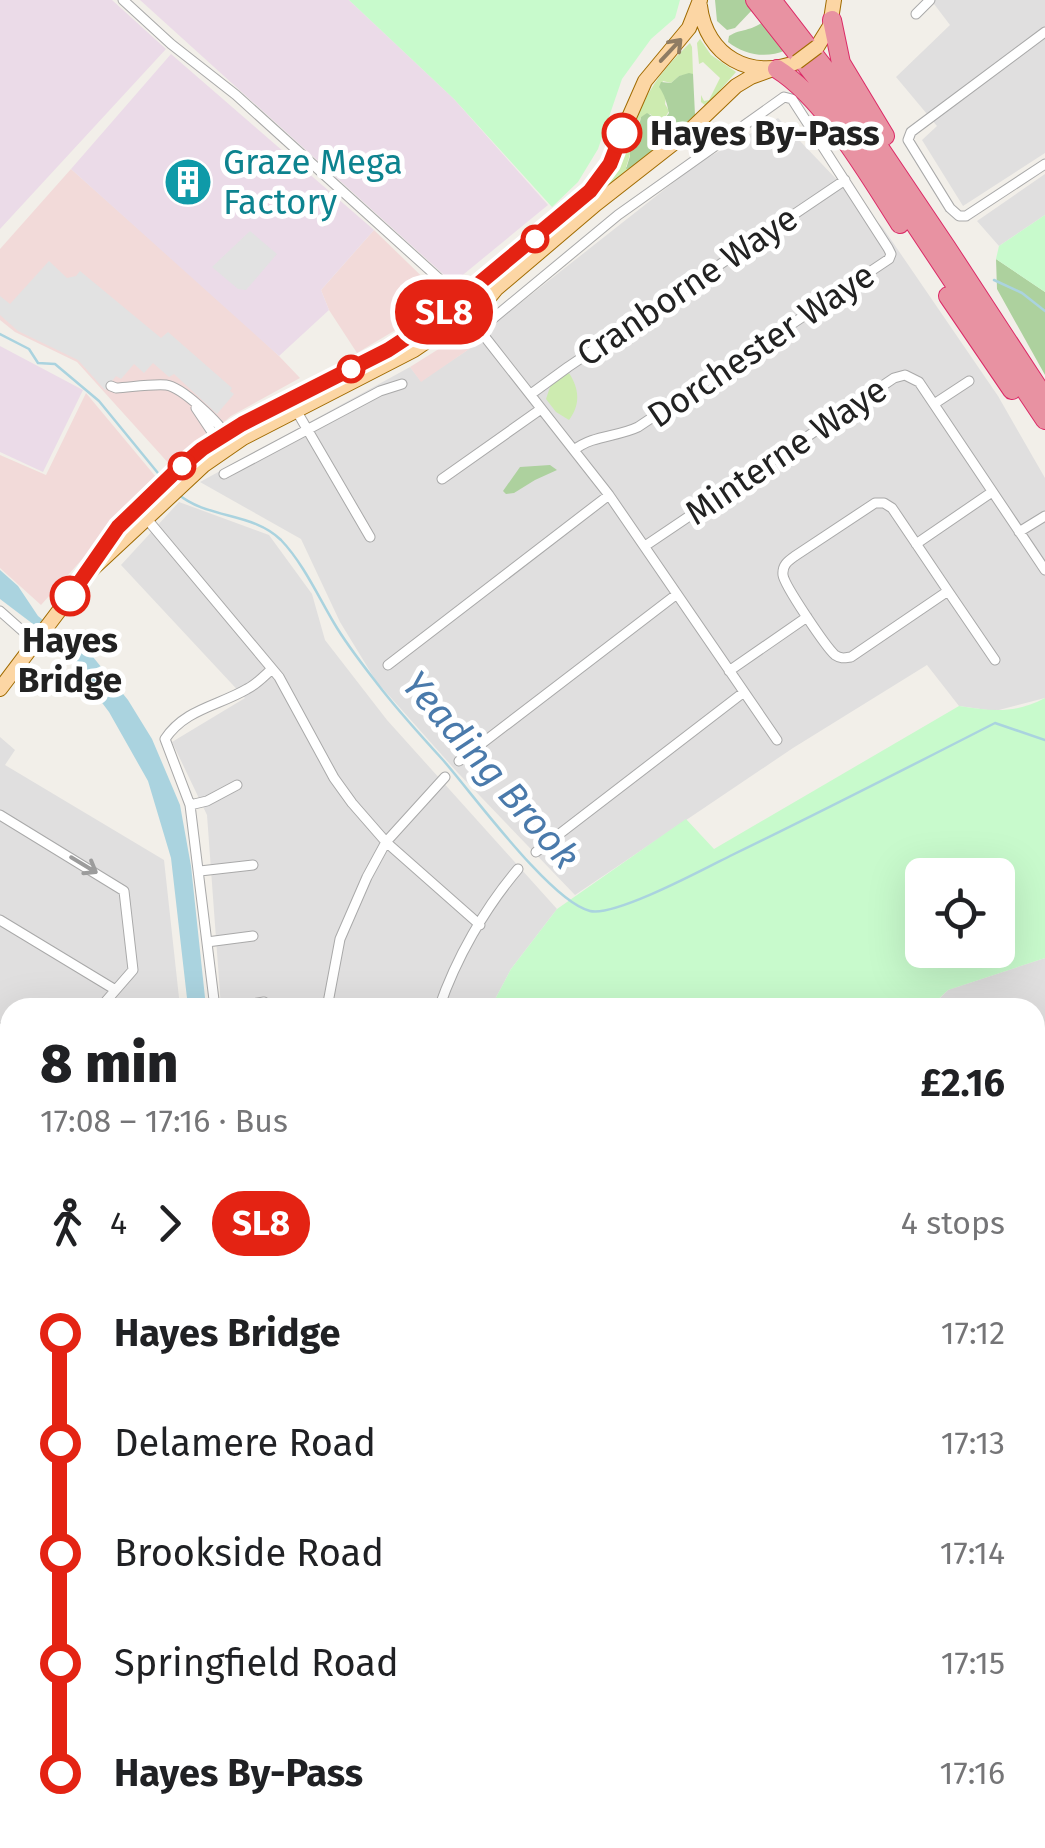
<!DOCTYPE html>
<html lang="en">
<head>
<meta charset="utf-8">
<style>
  :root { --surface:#fff; --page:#f6f6f6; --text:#202124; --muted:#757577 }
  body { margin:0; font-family:"Fira Sans",sans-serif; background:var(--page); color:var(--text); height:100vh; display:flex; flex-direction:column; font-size:38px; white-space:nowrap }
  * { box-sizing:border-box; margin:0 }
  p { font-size:32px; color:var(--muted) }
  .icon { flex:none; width:55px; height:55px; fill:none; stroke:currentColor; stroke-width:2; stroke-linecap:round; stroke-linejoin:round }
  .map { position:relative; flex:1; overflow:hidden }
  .panel { position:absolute; left:0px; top:998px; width:1045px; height:852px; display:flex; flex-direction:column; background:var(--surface); border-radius:30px 30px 0 0; box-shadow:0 10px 40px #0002 }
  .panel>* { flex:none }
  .badge { padding:0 20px; border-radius:32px; font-size:35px; line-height:65px }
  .tools { position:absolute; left:905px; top:858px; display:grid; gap:20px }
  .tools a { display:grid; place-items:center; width:110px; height:110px; border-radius:15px; background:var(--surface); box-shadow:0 10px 40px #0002; font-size:50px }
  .map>.badge { position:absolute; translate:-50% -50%; box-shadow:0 0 0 5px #fff }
  .legs { display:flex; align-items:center; gap:15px; height:110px; padding:0 40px; font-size:32px }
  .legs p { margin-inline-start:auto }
  .summary { display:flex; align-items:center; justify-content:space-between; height:170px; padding:0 40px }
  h1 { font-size:55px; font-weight:800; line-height:75px }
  ul { padding:0 40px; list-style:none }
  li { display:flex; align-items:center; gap:35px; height:110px; font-size:38px }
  li i { display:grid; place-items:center; width:15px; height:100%; margin:0 12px; background:currentColor }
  li i::after { content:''; width:25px; height:25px; margin:-12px; border:8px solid; border-radius:50%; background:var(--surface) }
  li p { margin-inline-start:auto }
  li:first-child i { background:linear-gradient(#0000 50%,currentColor 0) }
  li:last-child i { background:linear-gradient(currentColor 50%,#0000 0) }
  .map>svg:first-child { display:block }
</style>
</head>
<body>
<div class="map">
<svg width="1045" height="1848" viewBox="0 0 1045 1848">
  <rect width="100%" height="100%" fill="#f2efe9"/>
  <path fill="#e0dfdf" d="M 931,0 L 1045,0 L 1045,153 L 963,206 L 922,140 L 937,126 L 896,77 L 950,25 Z
    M 778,118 L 883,228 L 998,396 L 1045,478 L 1045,698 L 995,711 L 959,706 L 927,665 L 793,748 L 575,895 L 458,773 L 376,681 L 340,622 L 301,539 L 200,482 L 410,367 L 421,381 L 475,345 L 490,327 L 698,163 Z
    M 1045,174 L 1045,215 L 999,246 L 977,221 Z
    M 179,502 L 269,535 L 312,594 L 325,640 L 387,720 L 557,909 L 511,969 L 491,1007 L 221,1007 L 207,815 L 172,742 L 245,698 L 121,565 Z
    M 0,737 L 15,750 L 5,765 L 164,860 L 180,1007 L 10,1008 L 10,1088 L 0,1082 Z
    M 1045,958 L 1045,1285 L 1035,1292 L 1035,1008 L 930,1008 L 948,990 Z
    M 10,1171 L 10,1840 L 118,1840 L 126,1848 L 0,1848 L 0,1182 Z
    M 1035,1458 L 1045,1472 L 1045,1516 L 1038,1521 L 1045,1525 L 1045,1800 L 1035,1799 Z
    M 206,1840 L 377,1840 L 385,1848 L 199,1848 Z
    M 769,1840 L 984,1840 L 984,1848 L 775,1848 Z"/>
  <path fill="#f2dad9" d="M 71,169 L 230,310 L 279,356 L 300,378 L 231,416 L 171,466 L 77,362 L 15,332 L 0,320 L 0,249 Z
    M 374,230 L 441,295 L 430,306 L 404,325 L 357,353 L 329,310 L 321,290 Z
    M 461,335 L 475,345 L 421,382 L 410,367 Z
    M 86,393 L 156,477 L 41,605 L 0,568 L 0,455 L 46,475 Z
    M 1045,1285 L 1045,1472 L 1035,1458 L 1035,1292 Z"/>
  <path fill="#ebdbe8" d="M 0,0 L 112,0 L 166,49 L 0,229 Z
    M 140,0 L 349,0 L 454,99 L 548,205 L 453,283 Z
    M 171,54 L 374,230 L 321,290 L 329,310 L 279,356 L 71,169 Z
    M 0,346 L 83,390 L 43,472 L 0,452 Z"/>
  <path fill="#ffffe5" d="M 0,1082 L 10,1088 L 10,1163 L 0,1173 Z"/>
  <path fill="#cdebb0" d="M 700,39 L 711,55 L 736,72 L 706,106 L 701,102 L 701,95 L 704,101 L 709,100 L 720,78 L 703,62 L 699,64 L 697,43 Z
    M 690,43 L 692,47 L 693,74 L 679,76 L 671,83 L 663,81 L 660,88 L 666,95 L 665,104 L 669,111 L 663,121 L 658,121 L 650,114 L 641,117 C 634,133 632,151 626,167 L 632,168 L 593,200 L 591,199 C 624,167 626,138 645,100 C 656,78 672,60 690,43 Z
    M 569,373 C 579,388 581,404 569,420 L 556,412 L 546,399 L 551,384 Z"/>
  <path fill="#add19e" d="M 715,0 L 747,0 L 753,9 L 735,28 L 727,30 L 717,21 Z
    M 764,21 L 779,40 L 778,45 L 786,50 C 766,59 745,55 728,42 L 729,36 C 742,28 750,32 764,21 Z
    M 689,73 L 693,74 L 695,115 L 632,168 L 626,169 L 630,156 L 630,146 L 637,135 L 641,117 L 647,113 L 662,122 L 669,113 C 667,104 665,95 659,87 L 661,82 L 671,83 L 679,76 Z
    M 996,259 L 1045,292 L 1045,375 L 997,289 Z
    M 550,465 L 557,470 L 535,480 L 514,493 L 506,494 L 503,491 L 520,467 Z"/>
  <path fill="#c8facc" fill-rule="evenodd" d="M 349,0 L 680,0 L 675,18 L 651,39 L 622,79 L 598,149 L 578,182 L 552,207 L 454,99 Z
    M 1045,215 L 1045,292 L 996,259 L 999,246 Z
    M 1045,698 L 1045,958 L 948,990 L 930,1007 L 491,1007 L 511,969 L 557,909 L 686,819 L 714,849 L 959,706 C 991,711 1015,714 1045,698 ZM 922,875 L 998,875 L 998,950 L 922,950 Z
    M 1035,1800 L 1045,1801 L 1045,1848 L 985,1848 L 985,1840 L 1035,1840 Z
    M 118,1840 L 206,1840 L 199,1848 L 126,1848 Z"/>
  <path fill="#e2e2e2" d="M 250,231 L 277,254 L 246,290 L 238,289 L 212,267 Z
    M 49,261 L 67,278 L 76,276 L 80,271 L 161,338 L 168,332 L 232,388 L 230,391 L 234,394 L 217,414 L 174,374 L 169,377 L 153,363 L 144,373 L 134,364 L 121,379 L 116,376 L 105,390 L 78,360 L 18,331 L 0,315 L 0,296 L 10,304 Z"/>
  <path fill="#aad3df" d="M 0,570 L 18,586 L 38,616 L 59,633 L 73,636 L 87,655 L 93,657 L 128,700 L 152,739 L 180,805 L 191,866 L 206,1007 L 188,1007 L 171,858 L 148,781 L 109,712 L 63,651 L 33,624 L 0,599 Z
    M 561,1840 L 586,1840 L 590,1846 L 602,1840 L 687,1840 L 689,1848 L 567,1848 Z"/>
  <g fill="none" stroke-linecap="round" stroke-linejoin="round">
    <path stroke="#aad3df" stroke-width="2.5" d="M 994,280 L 1022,293 L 1045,311
      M 0,334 L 29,349 L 38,363 L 55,364 L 99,401 L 162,478
      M 178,494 C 207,519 253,512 281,540 C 303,563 318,596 334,623 C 348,647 366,669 383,691 C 402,715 422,737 443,760 C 472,793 551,902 590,911 C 615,917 704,869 730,856 C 819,813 907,768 995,723 L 1045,740"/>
    <g stroke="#a9a9a9" stroke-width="11">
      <path id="street" d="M 123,0 L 171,44 L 236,95 L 445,284 L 457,291 L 466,291
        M 916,14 L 930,0
        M 966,216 L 959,216 L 950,208 L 908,140 L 911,132 L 1045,32
        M 966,216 L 1045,164
        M 445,284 L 449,297 L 474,323 L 609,495 L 777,740
        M 455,303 C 475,306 476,294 493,290
        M 490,321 L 618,215 L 784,97 L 792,99 L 888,248 L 891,254 L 889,259 L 638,427 C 617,437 593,435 574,450
        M 111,386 L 116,388 C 132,387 150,384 166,385 C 182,387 220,423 227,437
        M 531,394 L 568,367 L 845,180
        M 934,404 L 969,381
        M 196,408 L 218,441
        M 296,410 L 370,537
        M 224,474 L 380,391 L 402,384
        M 442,479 L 541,409
        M 875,503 L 884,503 L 892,508 L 948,591 L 851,657 C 844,658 841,659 835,655 C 826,647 784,585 783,575 C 782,565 788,561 795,556 Z
        M 146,518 L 279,677 L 334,778 L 352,803 L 386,842 L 480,925
        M 1019,532 L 1045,516
        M 916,544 L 992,492
        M 645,546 L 894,378 L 905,375 L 919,382 L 1045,570
        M 948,591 L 995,660
        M 0,611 L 35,642
        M 388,665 L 609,495
        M 729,671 L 807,617
        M 459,761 L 677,594
        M 190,805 L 207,801 L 237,785
        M 0,815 L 124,891 L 133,970 L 100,1008
        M 536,852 L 744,692
        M 200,871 L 253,865
        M 0,920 L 114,989
        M 207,942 L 253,936
        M 951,1005 L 953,1008
        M 215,1008 L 190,805 L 165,739 C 185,709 218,706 247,689 C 257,684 264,676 272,669
        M 226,1008 L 264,1002
        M 327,1008 L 340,939 L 367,877 L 386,842 L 445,777
        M 439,1008 C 456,958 485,908 518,869
        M 0,1028 L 10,1034
        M 1035,1075 L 1045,1070
        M 1035,1120 L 1045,1134
        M 0,1182 L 10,1171
        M 1035,1204 L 1045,1218
        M 0,1237 L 10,1241
        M 1035,1237 L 1045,1231
        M 0,1337 L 10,1343
        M 0,1405 L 10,1388
        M 0,1431 L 10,1437
        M 1035,1510 L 1045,1520
        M 0,1523 L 10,1529
        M 1035,1541 L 1045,1532
        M 1041,1599 L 1045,1612
        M 0,1648 L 10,1633
        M 1035,1672 L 1045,1642
        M 1035,1684 L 1045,1686
        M 1035,1762 L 1045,1764
        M 48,1840 L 57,1848
        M 310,1840 L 319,1848
        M 816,1840 L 817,1841
        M 858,1840 L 863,1848
        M 960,1840 L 967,1848
        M 7,1848 L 12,1840
        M 250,1848 L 257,1840
        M 928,1848 L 940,1840"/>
    </g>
    <g stroke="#a06b00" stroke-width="16">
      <path id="primary" d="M 700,6 C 706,56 751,81 797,62
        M 817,47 L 830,26 L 834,0
        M 94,561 L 131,513 L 202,449 L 242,424 L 388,350 L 418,332 L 576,205 L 604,174 L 645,81 L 689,28 L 700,0
        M 0,689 L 86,575 L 204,465 L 243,438 L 414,350 L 487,300 L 496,289 L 596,204 L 688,132 L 736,86 L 751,77 L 773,69"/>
    </g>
    <g stroke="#dc2a67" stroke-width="20">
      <path id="highway" d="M 755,0 L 825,89 L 1045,420
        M 772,0 L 836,83 L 947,248 L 1045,398
        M 832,20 L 841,63 L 885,136
        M 777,69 C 825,99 869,176 900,224
        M 948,296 L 1012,390"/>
    </g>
    <use href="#street" stroke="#fff" stroke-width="9"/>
    <use href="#primary" stroke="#fcd6a4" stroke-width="14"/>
    <use href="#highway" stroke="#e892a2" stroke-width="18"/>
    <g stroke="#a06b00" stroke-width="16" stroke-linecap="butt">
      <path id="primary-bridge" d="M 797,62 L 817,47"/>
    </g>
    <use href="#primary-bridge" stroke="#fcd6a4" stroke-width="14"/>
  </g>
  <defs><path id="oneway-shaft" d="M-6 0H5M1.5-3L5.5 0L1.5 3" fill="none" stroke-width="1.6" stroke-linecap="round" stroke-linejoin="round" transform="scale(2.5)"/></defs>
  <use stroke="#8f7c63" href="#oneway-shaft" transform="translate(671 50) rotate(-47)"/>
  <use stroke="#9c9c9c" href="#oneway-shaft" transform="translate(84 865) rotate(31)"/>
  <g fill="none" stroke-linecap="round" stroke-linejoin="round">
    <g stroke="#fff" stroke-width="22">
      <path id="line-1" d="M 70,596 L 118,527 L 176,471 L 202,449 L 242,424 L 388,350 L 440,316 L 590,191 L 610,164 L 622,133"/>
    </g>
    <use href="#line-1" stroke="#e42313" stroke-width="15"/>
  </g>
  <defs>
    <g id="building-disc" transform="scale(2.5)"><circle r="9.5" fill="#0f9aa8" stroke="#fff"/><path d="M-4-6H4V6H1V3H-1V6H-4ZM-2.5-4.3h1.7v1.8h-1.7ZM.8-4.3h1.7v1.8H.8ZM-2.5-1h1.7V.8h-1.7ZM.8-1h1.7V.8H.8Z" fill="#fff"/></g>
  </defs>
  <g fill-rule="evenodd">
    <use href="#building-disc" x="188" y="182"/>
  </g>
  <g fill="#fff" stroke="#e42313" stroke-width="5">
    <circle cx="622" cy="133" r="18"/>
    <circle cx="535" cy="239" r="12"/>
    <circle cx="351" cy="369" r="12"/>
    <circle cx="182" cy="466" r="12"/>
    <circle cx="70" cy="596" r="18"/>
  </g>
  <g text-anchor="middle" stroke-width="10" stroke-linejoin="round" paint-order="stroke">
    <g font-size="35" font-weight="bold" fill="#222" stroke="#fff" text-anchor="start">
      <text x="650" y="145">Hayes By-Pass</text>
      <text x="70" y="652" text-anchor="middle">Hayes<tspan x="70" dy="40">Bridge</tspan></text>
    </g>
    <g font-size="35" fill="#0d838f" stroke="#fff" text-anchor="start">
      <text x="223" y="174">Graze Mega<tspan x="223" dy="40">Factory</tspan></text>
    </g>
    <g font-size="35" fill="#222" stroke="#fff">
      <text transform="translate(687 286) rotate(-34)" y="12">Cranborne Waye</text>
      <text transform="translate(761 345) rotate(-34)" y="12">Dorchester Waye</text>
      <text transform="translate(786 451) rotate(-34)" y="12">Minterne Waye</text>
    </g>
    <g font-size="38" font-style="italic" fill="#4a7aab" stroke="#fff">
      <text transform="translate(491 770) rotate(49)" y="13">Yeading Brook</text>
    </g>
  </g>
</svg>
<div class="tools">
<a><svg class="icon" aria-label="locate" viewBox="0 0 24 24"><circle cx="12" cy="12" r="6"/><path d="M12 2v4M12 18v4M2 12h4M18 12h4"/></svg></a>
</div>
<b class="badge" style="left:444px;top:312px;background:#e42313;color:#fff">SL8</b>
<section class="panel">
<div class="summary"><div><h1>8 min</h1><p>17:08 – 17:16 · Bus</p></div><b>£2.16</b></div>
<div class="legs"><svg class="icon" aria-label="walk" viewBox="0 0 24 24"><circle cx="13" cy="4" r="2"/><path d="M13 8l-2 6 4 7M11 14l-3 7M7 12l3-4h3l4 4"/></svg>4<svg class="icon" aria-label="forward" viewBox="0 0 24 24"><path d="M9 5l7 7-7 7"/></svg><b class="badge" style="background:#e42313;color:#fff">SL8</b><p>4 stops</p></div>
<ul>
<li><i style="color:#e42313"></i><b>Hayes Bridge</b><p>17:12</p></li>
<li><i style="color:#e42313"></i><span>Delamere Road</span><p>17:13</p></li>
<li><i style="color:#e42313"></i><span>Brookside Road</span><p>17:14</p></li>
<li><i style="color:#e42313"></i><span>Springfield Road</span><p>17:15</p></li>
<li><i style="color:#e42313"></i><b>Hayes By-Pass</b><p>17:16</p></li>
</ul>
</section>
</div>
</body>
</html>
